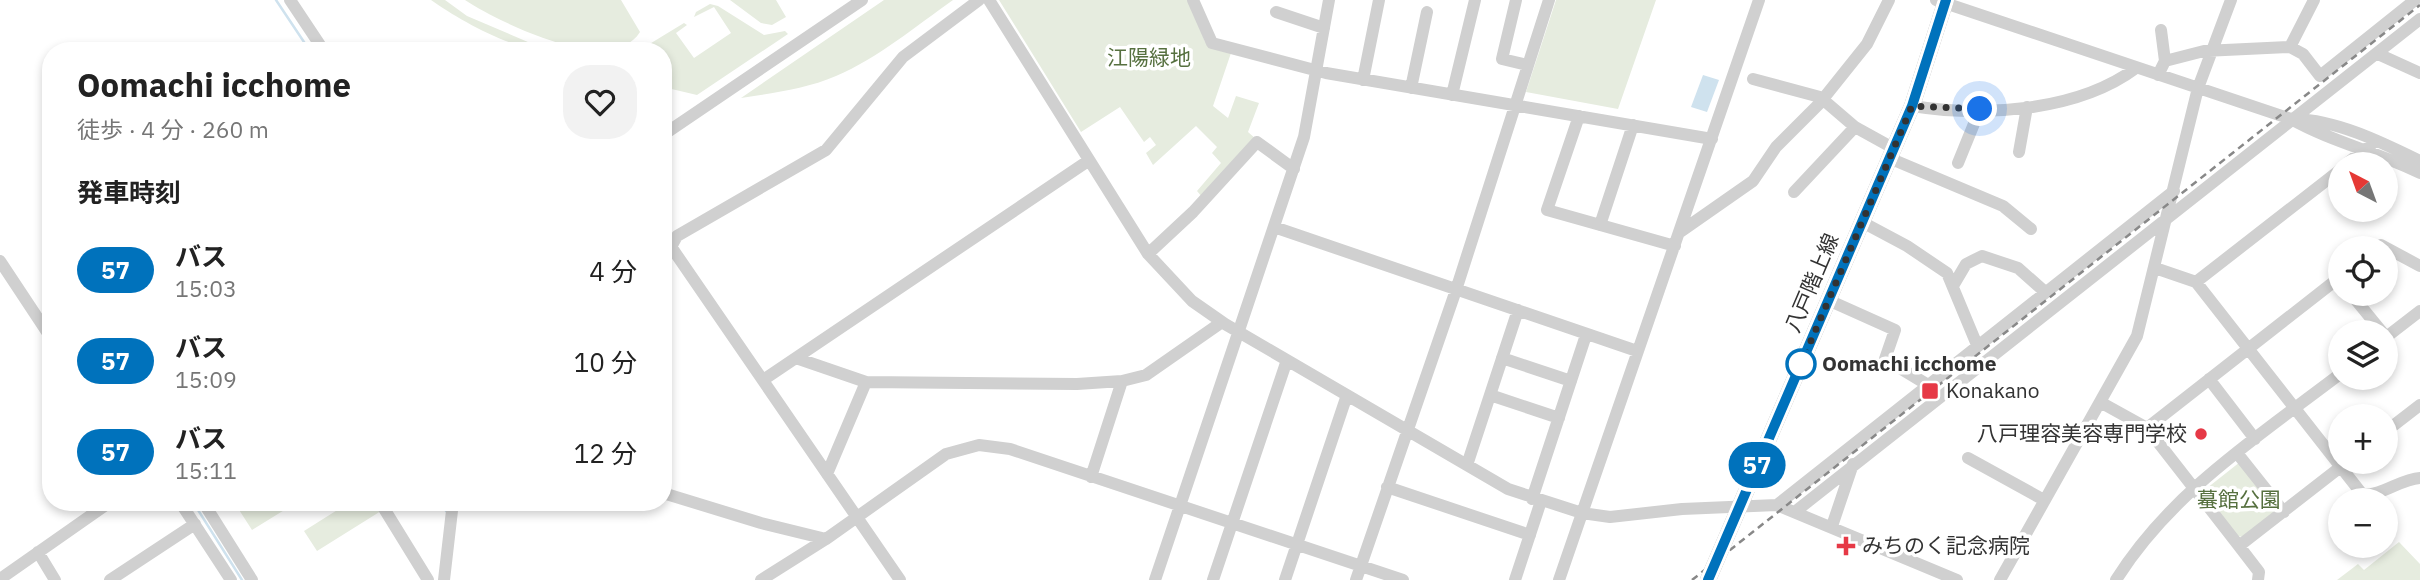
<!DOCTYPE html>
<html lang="ja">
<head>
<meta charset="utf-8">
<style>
  :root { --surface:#fff; --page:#f2f2f2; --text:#222; --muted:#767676 }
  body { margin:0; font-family:"IBM Plex Sans","Noto Sans JP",sans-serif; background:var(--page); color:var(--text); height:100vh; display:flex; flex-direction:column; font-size:26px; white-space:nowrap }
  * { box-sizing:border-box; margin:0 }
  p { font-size:23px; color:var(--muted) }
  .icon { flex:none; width:38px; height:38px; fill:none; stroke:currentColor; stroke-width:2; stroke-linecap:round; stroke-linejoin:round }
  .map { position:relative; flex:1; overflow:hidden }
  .drawer { position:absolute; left:42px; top:42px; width:630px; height:469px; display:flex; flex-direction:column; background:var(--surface); border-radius:28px; box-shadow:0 4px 10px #0003 }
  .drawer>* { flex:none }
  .badge { padding:0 14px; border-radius:23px; font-size:24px; line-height:46px }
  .needle { width:46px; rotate:319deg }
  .fabs { position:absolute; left:2328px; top:152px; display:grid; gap:14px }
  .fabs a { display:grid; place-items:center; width:70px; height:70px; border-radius:50%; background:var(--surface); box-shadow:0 4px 10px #0003; font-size:35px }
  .you { position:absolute; width:35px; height:35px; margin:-18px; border:5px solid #fff; border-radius:50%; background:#1a73e8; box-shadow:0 0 0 10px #1a73e833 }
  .map>.badge { position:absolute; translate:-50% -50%; box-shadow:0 0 0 4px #fff }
  h2 { padding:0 35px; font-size:26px; line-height:63px }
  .round { display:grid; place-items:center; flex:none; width:74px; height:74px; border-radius:28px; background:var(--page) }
  .summary { display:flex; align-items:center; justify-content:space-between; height:119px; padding:0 35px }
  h1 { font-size:33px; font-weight:800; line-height:52px }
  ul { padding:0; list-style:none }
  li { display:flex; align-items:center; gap:21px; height:91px; padding:0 35px }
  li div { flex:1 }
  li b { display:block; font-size:26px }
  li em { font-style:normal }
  li .badge { min-width:77px; font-weight:700; text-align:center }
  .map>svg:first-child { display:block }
</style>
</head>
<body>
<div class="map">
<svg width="2420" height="580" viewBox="0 0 2420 580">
  <rect width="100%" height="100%" fill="#fff"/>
  <path fill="#e6ecdf" d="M 431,0 L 445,0 L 467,16 L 549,51 C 514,51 459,20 431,0 Z
    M 465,0 L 621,0 L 640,32 C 612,78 498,22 465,0 Z
    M 730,0 L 776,0 L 786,17 L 772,25 L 761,23 Z
    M 884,0 L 953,0 C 916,26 878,58 836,76 C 806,89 772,93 741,98 Z
    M 999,0 L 1191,0 L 1205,42 L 1231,53 L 1213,106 L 1228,118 L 1236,96 L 1259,103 L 1248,132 L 1256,139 L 1202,197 L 1197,191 L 1221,163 L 1212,153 L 1217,147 L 1196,126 L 1153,165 L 1146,153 L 1156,145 L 1150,137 L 1144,142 L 1120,107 L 1081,132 Z
    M 1556,0 L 1656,0 L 1618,109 L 1526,92 Z
    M 710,4 L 718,6 L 764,35 L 785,31 L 788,34 L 697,95 L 663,87 L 663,51 L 643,51 L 643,48 L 684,23 L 687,25 L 676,33 L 694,58 L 731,33 L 714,7 L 694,17 L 696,12 Z
    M 2240,462 L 2276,508 L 2276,512 L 2243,537 L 2237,536 L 2202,492 Z
    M 234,502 L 282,502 L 286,509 L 252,530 Z
    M 350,502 L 376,502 L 381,511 L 317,551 L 304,531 Z
    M 2399,542 L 2420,564 L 2420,580 L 2337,580 L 2358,564 L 2364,570 Z"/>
  <path fill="#cfe2ee" d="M 1703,75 L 1719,80 L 1707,112 L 1691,107 Z"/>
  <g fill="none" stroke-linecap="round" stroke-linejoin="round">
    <path stroke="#cfe2ee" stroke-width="2.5" d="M 276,0 L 310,51
      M 193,502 L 242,580
      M 445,502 L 446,511"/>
    <path stroke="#d0d0d0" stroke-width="12" d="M 290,0 L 324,51
      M 989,0 L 1148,254 L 1192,301 L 1225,324 L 1508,489 L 1582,513 L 1610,517 L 1682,509 L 1777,505 L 1957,580
      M 1193,0 L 1212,43 L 1326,73 L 1712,139
      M 1516,0 L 1502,59 L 1527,65
      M 1936,0 L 2291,119 C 2332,142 2378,152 2420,173
      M 1276,12 L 1324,28
      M 2161,30 L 2165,61
      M 2290,47 L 2303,54 L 2320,76 L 2415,0
      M 2378,54 L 2420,73
      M 2158,75 L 2165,61 L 2204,51 L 2290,47 L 2314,0
      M 1753,79 L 1820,97 L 1855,127 L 1893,148
      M 1363,80 L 1379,0
      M 1411,88 L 1427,12
      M 1452,95 L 1475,0
      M 1912,106 C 1982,117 2077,112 2136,68
      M 1579,116 L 1547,210 L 1675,246
      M 2295,119 C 2337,120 2383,143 2420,161
      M 663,135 L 862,0
      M 2019,152 L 2027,107
      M 1889,158 L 2003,206 L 2031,229
      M 1958,163 L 1980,109
      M 2346,164 L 2371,145
      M 1794,192 L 1855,127
      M 1862,222 L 1907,246 L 1947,273 L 1977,345
      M 1600,225 L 1633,125
      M 1274,227 L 1637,351
      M 1680,232 L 1753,181 L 1776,147 L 1819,104 L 1867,44 L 1889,0
      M 663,235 L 900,580
      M 2377,248 L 2381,245 L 2420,266
      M 1148,254 L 1193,212 L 1257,142 L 1294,169
      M 0,261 L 51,338
      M 663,262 L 677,236 L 826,150 L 903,57 L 979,0
      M 2155,268 L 2196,282 L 2362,494 C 2381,497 2400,479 2420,478
      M 2196,282 L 2340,170
      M 1953,286 L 1966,264 L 1982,256 L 2018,268 L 2044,291
      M 2351,294 L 2382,332
      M 1828,300 L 1895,330 L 1885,359 L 1928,385
      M 2385,338 L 2420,311
      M 796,358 L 866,382 L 1077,384 L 1122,381 L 1146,375 L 1222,322
      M 1502,358 L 1571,381
      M 2209,379 L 2255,439
      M 763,380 L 1088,161
      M 1490,395 L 1559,418
      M 2100,402 L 2147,428 L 2239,546
      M 2147,428 L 2340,277
      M 2385,432 L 2420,405
      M 2237,453 L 2284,512
      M 1968,458 L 2044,500
      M 1467,465 L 1518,310
      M 827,474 L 866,382
      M 1091,477 L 1122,381
      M 1387,487 L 1530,535
      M 663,493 L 761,523 L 826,539
      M 1532,499 L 1586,335
      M 180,502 L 231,580
      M 203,502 L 252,580
      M 380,502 L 428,580
      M 1777,505 L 2174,191
      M 1796,511 L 2420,19
      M 1832,526 L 1853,464
      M 38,552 L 55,580
      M 0,579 L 110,502
      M 110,580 L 195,524
      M 444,580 L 453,502
      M 761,580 L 826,539 L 946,454 L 979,445 L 1010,449 L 1403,580
      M 1155,580 L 1304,137 L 1329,0
      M 1213,580 L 1287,360
      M 1285,580 L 1347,395
      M 1356,580 L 1456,290 L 1549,0
      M 1515,580 L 1541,501
      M 1559,580 L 1759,0
      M 2000,580 L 2137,336 L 2198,88 L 2231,0
      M 2116,580 C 2171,492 2259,436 2340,374
      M 2258,580 L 2259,572 L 2239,546 L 2347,462"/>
    <path stroke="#ababab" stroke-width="16" d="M 1708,580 L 1912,106 L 1946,0"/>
    <path stroke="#888" stroke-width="2.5" stroke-dasharray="7 5" stroke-linecap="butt" d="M 1692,580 L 2420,5"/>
  </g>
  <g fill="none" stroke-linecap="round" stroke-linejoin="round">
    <g stroke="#fff" stroke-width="16">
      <path id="line" d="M 1708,580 L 1912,106 L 1946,0"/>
    </g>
    <use href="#line" stroke="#0072bc" stroke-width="10"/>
    <path stroke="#333" stroke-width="7" stroke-dasharray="0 12.6" d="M 1801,364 L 1912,106 L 1980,109"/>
  </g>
  <circle fill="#fff" stroke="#0072bc" stroke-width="3.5" cx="1801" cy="364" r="14"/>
  <g fill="#e63946" stroke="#fff" stroke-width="2.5">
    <rect x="1921" y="382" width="18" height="18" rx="3.5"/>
    <circle cx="2201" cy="434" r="7"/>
    <path d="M1842.5 535.5h7v7h7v7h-7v7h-7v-7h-7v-7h7z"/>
  </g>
  <g text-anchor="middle" stroke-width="7" stroke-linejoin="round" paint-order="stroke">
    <g font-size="21" fill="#56703f" stroke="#fff">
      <text x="1149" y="65">江陽緑地</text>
      <text x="2239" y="507">蟇館公園</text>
    </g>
    <g font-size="21" fill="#333" stroke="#fff">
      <text transform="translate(1812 283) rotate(-67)" y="7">八戸階上線</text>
    </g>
    <g font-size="21" font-weight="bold" fill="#333" stroke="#fff" text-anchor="start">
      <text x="1822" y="371">Oomachi icchome</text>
    </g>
    <g font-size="21" fill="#333" stroke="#fff" text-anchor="start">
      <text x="1946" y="398">Konakano</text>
      <text x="2187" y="441" text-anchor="end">八戸理容美容専門学校</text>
      <text x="1862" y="553">みちのく記念病院</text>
    </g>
  </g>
</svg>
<div class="fabs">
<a><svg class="needle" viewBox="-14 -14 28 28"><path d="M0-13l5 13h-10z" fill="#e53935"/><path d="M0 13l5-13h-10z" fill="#767676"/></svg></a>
<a><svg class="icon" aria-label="locate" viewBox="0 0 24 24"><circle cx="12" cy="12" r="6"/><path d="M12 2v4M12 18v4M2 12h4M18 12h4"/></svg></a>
<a><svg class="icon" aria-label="layers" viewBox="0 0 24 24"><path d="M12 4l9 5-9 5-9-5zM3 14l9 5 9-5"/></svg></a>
<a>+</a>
<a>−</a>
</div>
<div class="you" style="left:1980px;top:109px"></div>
<b class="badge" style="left:1757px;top:465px;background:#0072bc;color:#fff">57</b>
<section class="drawer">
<div class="summary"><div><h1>Oomachi icchome</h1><p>徒歩 · 4 分 · 260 m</p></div><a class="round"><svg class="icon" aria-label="heart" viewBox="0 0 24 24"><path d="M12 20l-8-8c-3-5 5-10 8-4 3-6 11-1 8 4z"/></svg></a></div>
<h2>発車時刻</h2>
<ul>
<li><span class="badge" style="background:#0072bc;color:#fff">57</span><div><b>バス</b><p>15:03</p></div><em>4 分</em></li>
<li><span class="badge" style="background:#0072bc;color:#fff">57</span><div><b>バス</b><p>15:09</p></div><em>10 分</em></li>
<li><span class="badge" style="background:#0072bc;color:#fff">57</span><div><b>バス</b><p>15:11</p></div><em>12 分</em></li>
</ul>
</section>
</div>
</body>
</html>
